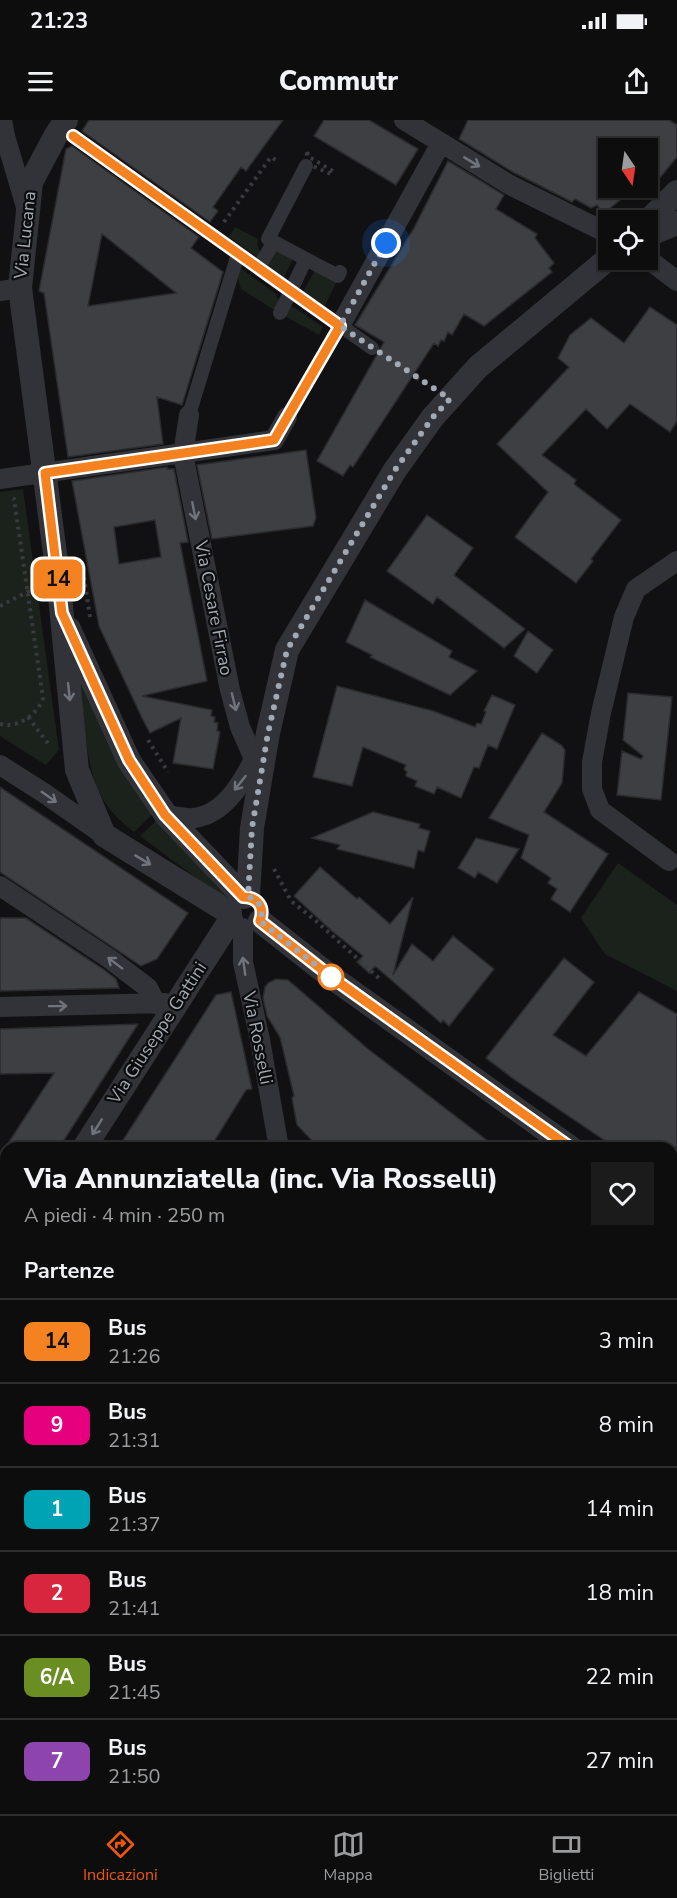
<!DOCTYPE html>
<html lang="it">
<head>
<meta charset="utf-8">
<style>
  :root { --surface:#0d0d0e; --page:#1b1b1c; --text:#f1f3f6; --muted:#9a9c9e; --line:#2d2d2e; --accent:#ea580c }
  body { margin:0; font-family:"Nunito Sans",sans-serif; background:var(--page); color:var(--text); height:100vh; display:flex; flex-direction:column; font-size:22px; white-space:nowrap }
  * { box-sizing:border-box; margin:0 }
  p { font-size:20px; color:var(--muted) }
  .icon { flex:none; width:33px; height:33px; fill:none; stroke:currentColor; stroke-width:2; stroke-linecap:round; stroke-linejoin:round }
  .map { position:relative; flex:1; overflow:hidden }
  .details { position:absolute; left:0px; top:1022px; width:678px; height:674px; display:flex; flex-direction:column; background:var(--surface); border-radius:18px 18px 0 0; box-shadow:0 2px 4px #0004,0 0 0 2px var(--line) }
  .details>* { flex:none }
  .badge { padding:0 12px; border-radius:9px; font-size:21px; line-height:39px }
  .needle { width:39px; rotate:167deg }
  .controls { position:absolute; left:598px; top:18px; display:grid; gap:12px }
  .controls a { display:grid; place-items:center; width:60px; height:60px; border-radius:0px; background:var(--surface); box-shadow:0 2px 4px #0004,0 0 0 2px var(--line); font-size:30px }
  .you { position:absolute; width:30px; height:30px; margin:-15px; border:4px solid #fff; border-radius:50%; background:#1a73e8; box-shadow:0 0 0 9px #1a73e833 }
  .map>.badge { position:absolute; translate:-50% -50%; box-shadow:0 0 0 3px #fff }
  h2 { padding:0 24px; font-size:22px; line-height:54px }
  .round { display:grid; place-items:center; flex:none; width:63px; height:63px; border-radius:0px; background:var(--page) }
  .headline { display:flex; align-items:center; justify-content:space-between; height:102px; padding:0 24px }
  h1 { font-size:28px; font-weight:800; line-height:45px }
  ul { padding:0; list-style:none }
  li { display:flex; align-items:center; gap:18px; height:84px; padding:0 24px; border-top:2px solid var(--line) }
  li div { flex:1 }
  li b { display:block; font-size:22px }
  li em { font-style:normal }
  li .badge { min-width:66px; font-weight:700; text-align:center }
  .status { display:flex; justify-content:space-between; align-items:center; height:42px; padding:0 30px; background:var(--surface); direction:ltr }
  .status svg { height:16px; fill:currentColor }
  header { display:flex; justify-content:space-between; align-items:center; height:78px; padding:0 24px; background:var(--surface); font-size:27px; font-weight:800 }
  .tab-bar { display:flex; justify-content:space-around; align-items:center; height:84px; border-top:2px solid var(--line); background:var(--surface); font-size:16px; color:var(--muted) }
  .tab-bar a { display:grid; justify-items:center; gap:3px }
  .tab-bar .on { color:var(--accent) }
  .map>svg:first-child { display:block }
</style>
</head>
<body>
<div class="status"><b>21:23</b><svg viewBox="0 0 49 12"><path d="M0 12V9h3v3zM5 12V6h3v6zM10 12V3h3v9zM15 12V0h3v12zM26 1h20v11H26zM47 4h2v5h-2z"/></svg></div>
<header><svg class="icon" aria-label="menu" viewBox="0 0 24 24"><path d="M4 6h16M4 12h16M4 18h16"/></svg>Commutr<svg class="icon" aria-label="share" viewBox="0 0 24 24"><path d="M12 15V3M7 8l5-5 5 5M5 13v7h14v-7"/></svg></header>
<div class="map">
<svg width="677" height="1694" viewBox="0 0 677 1694">
  <rect width="100%" height="100%" fill="#111113"/>
  <path fill="#1b221b" d="M 235,107 L 258,119 L 257,125 L 260,131 L 257,137 L 229,117 Z
    M 275,127 L 293,138 L 284,158 L 266,145 Z
    M 240,148 L 276,174 L 280,183 L 276,191 L 241,169 L 238,158 Z
    M 315,150 L 337,161 L 324,187 L 303,172 Z
    M 287,186 L 292,186 L 323,207 L 319,215 L 283,195 Z
    M 23,369 L 59,630 L 46,645 L 0,616 L 0,372 Z
    M 81,561 L 154,693 L 134,712 C 120,701 108,690 100,674 C 87,649 83,595 78,565 Z
    M 158,699 L 228,776 L 227,781 L 140,716 Z
    M 618,743 L 677,785 L 677,871 L 605,834 L 581,798 Z
    M 673,1641 L 677,1643 L 677,1692 L 671,1689 Z"/>
  <path fill="#3d3f43" stroke="#2b2b2f" stroke-width="1.5" fill-rule="evenodd" d="M 89,0 L 283,0 L 246,51 L 241,47 L 213,87 L 218,91 L 210,102 L 82,11 Z
    M 324,0 L 369,0 L 418,29 L 396,65 L 314,16 Z
    M 468,0 L 669,0 L 677,5 L 677,37 L 648,72 L 648,28 L 609,28 L 609,68 L 635,68 L 609,89 L 609,100 L 597,85 L 591,88 L 575,79 L 572,82 L 517,54 L 516,54 L 459,19 Z
    M 72,26 L 199,117 L 191,128 L 223,152 L 182,285 L 157,277 L 163,324 L 68,337 L 44,173 L 39,171 L 66,29 ZM 102,114 L 176,173 L 88,186 Z
    M 448,41 L 504,75 L 496,89 L 537,114 L 535,118 L 554,143 L 549,148 L 552,152 L 484,206 L 464,194 L 452,215 L 448,212 L 444,221 L 441,220 L 438,226 L 434,223 L 353,347 L 350,345 L 343,356 L 317,341 L 384,222 L 355,205 L 414,108 Z
    M 650,187 L 677,205 L 677,301 L 670,312 L 630,284 L 607,309 L 586,289 L 542,335 L 576,360 L 574,364 L 621,400 L 591,439 L 593,441 L 576,463 L 515,417 L 548,372 L 497,324 L 569,247 L 558,238 L 570,215 L 591,198 L 624,223 Z
    M 306,330 L 316,398 L 313,406 L 212,419 L 197,345 Z
    M 167,347 L 167,349 L 174,349 L 188,422 L 180,423 L 207,561 L 142,576 L 212,590 L 211,596 L 215,597 L 214,602 L 218,603 L 217,611 L 220,612 L 213,649 L 173,643 L 181,598 L 150,613 L 142,598 L 99,506 L 72,361 ZM 155,400 L 161,437 L 119,444 L 114,407 Z
    M 427,395 L 473,428 L 454,455 L 525,509 L 504,528 L 437,477 L 433,484 L 387,451 Z
    M 365,480 L 452,531 L 449,537 L 477,551 L 450,575 L 370,537 L 372,535 L 346,522 Z
    M 528,511 L 553,530 L 537,553 L 514,536 Z
    M 337,566 L 433,591 L 475,607 L 477,603 L 481,604 L 486,592 L 484,591 L 492,575 L 515,585 L 497,629 L 488,625 L 479,648 L 474,647 L 461,678 L 437,667 L 434,674 L 415,666 L 417,661 L 406,656 L 407,652 L 404,649 L 406,645 L 363,627 L 352,666 L 313,657 Z
    M 628,573 L 672,577 L 661,680 L 617,675 L 622,631 L 641,639 L 643,636 L 623,620 Z
    M 542,613 L 561,625 L 565,630 L 562,663 L 544,692 L 608,734 L 570,792 L 551,779 L 557,769 L 548,763 L 551,758 L 521,738 L 529,715 L 489,698 Z
    M 0,667 L 188,793 L 157,839 L 141,846 L 0,752 Z
    M 373,692 L 420,704 L 419,708 L 430,711 L 424,732 L 418,730 L 414,748 L 337,729 L 340,725 L 312,718 Z
    M 476,718 L 519,729 L 497,763 L 478,752 L 475,758 L 458,748 Z
    M 320,747 L 357,779 L 359,777 L 390,804 L 413,777 L 393,855 L 412,824 L 433,841 L 453,816 L 494,849 L 449,906 L 443,900 L 441,903 L 375,846 L 369,853 L 357,842 L 363,836 L 332,811 L 294,776 Z
    M 0,798 L 26,798 L 103,849 L 116,859 L 119,868 L 0,871 Z
    M 564,838 L 594,862 L 553,915 L 586,936 L 639,872 L 677,894 L 677,1028 L 616,1028 L 515,960 L 486,938 Z
    M 276,859 L 288,860 L 368,929 L 497,1028 L 319,1028 L 297,1005 L 292,978 L 294,976 L 280,917 L 267,896 L 263,878 L 265,867 L 268,863 Z
    M 231,872 L 252,969 L 246,970 L 210,1028 L 118,1028 L 216,875 Z
    M 138,904 L 59,1028 L 5,1028 L 54,953 L 0,954 L 0,909 Z"/>
  <g fill="none" stroke-linecap="round" stroke-linejoin="round">
    <path stroke="#383a3f" stroke-width="4" stroke-dasharray="3 4.5" stroke-linecap="butt" d="M 307,32 L 309,37 L 333,51 L 331,54 L 308,44 L 306,46 Z
      M 224,102 L 271,37 L 276,40
      M 385,237 L 429,266
      M 84,457 L 90,497
      M 0,486 L 37,467
      M 28,597 L 50,626
      M 0,604 C 18,609 38,594 43,578 L 14,379 L 13,379
      M 148,620 L 168,652
      M 274,749 L 291,781 L 315,800 L 382,861"/>
    <path stroke="#323338" stroke-width="14" d="M 73,16 L 372,228
      M 306,46 L 268,119 L 338,156 L 340,152
      M 258,148 L 274,122
      M 280,193 L 306,139
      M 189,295 L 238,134
      M 287,297 L 340,206"/>
    <path stroke="#323338" stroke-width="20" d="M 2,0 L 5,16 L 26,87
      M 404,0 L 510,65 L 609,114
      M 648,139 L 677,161
      M 0,171 L 20,168
      M 340,206 L 441,23
      M 189,295 L 183,334 L 230,570 L 240,607 L 254,639
      M 0,359 L 274,320 L 287,297
      M 0,645 L 44,673 L 104,715
      M 166,695 C 174,696 185,699 194,698 C 228,694 246,655 260,628
      M 669,741 L 600,690 L 592,669 L 592,642 L 601,593 L 624,497 L 636,469 L 677,441
      M 0,766 L 110,839 L 148,868 L 156,884
      M 243,808 L 243,842 L 260,920 L 279,1028
      M 0,887 L 165,883
      M 0,1094 L 6,1098
      M 0,1282 L 6,1286
      M 672,1400 L 677,1391
      M 0,1522 L 6,1513
      M 416,1689 L 417,1694
      M 498,1694 L 500,1689"/>
    <path stroke="#323338" stroke-width="24" d="M 66,0 L 56,15 L 31,62 L 20,168 L 58,456 L 77,650 L 104,715 L 230,793
      M 648,101 L 677,72
      M 648,115 L 677,103
      M 69,509 L 129,641 L 166,695 L 244,777
      M 248,776 L 252,708 L 268,613 L 287,530 L 395,350 L 433,297 L 478,247 L 609,138
      M 260,801 L 330,856 L 571,1028
      M 84,1028 L 231,799
      M 672,1093 L 677,1095
      M 0,1161 L 6,1151"/>
  </g>
  <defs><path id="oneway-shaft" d="M-6 0H5M1.5-3L5.5 0L1.5 3" fill="none" stroke-width="1.6" stroke-linecap="round" stroke-linejoin="round" transform="scale(1.5)"/></defs>
  <g stroke="#6f747c">
    <use href="#oneway-shaft" transform="translate(472 42) rotate(31)"/>
    <use href="#oneway-shaft" transform="translate(194 391) rotate(79)"/>
    <use href="#oneway-shaft" transform="translate(69 572) rotate(84)"/>
    <use href="#oneway-shaft" transform="translate(234 582) rotate(76)"/>
    <use href="#oneway-shaft" transform="translate(240 663) rotate(128)"/>
    <use href="#oneway-shaft" transform="translate(49 677) rotate(35)"/>
    <use href="#oneway-shaft" transform="translate(143 740) rotate(31)"/>
    <use href="#oneway-shaft" transform="translate(115 843) rotate(-143)"/>
    <use href="#oneway-shaft" transform="translate(244 846) rotate(-98)"/>
    <use href="#oneway-shaft" transform="translate(58 886) rotate(-1)"/>
    <use href="#oneway-shaft" transform="translate(97 1007) rotate(122)"/>
  </g>
  <g fill="none" stroke-linecap="round" stroke-linejoin="round">
    <g stroke="#fff" stroke-width="14">
      <path id="line" d="M 73,16 L 340,206 L 274,320 L 45,353 L 62,493 L 129,640 L 165,695 L 243,777 C 258,777 265,787 260,801 L 330,856 L 571,1028"/>
    </g>
    <use href="#line" stroke="#f58220" stroke-width="9"/>
    <path stroke="#a1a9b4" stroke-width="6" stroke-dasharray="0 10.8" d="M 331,857 L 260,801 C 264,789 260,780 248,777 L 252,708 L 268,613 L 287,530 L 395,350 L 433,297 L 450,279 L 340,206 L 386,123"/>
  </g>
  <circle fill="#fff" stroke="#f58220" stroke-width="3" cx="331" cy="857" r="12"/>
  <g text-anchor="middle" stroke-width="4.5" stroke-linejoin="round" paint-order="stroke">
    <g font-size="18" fill="#a1a9b4" stroke="#0c0c0d">
      <text transform="translate(25 115) rotate(-84)" y="6">Via Lucana</text>
      <text transform="translate(214 488) rotate(79)" y="6">Via Cesare Firrao</text>
      <text transform="translate(157 913) rotate(-57)" y="6">Via Giuseppe Gattini</text>
      <text transform="translate(258 918) rotate(79)" y="6">Via Rosselli</text>
    </g>
  </g>
</svg>
<div class="controls">
<a><svg class="needle" viewBox="-14 -14 28 28"><path d="M0-13l5 13h-10z" fill="#e53935"/><path d="M0 13l5-13h-10z" fill="#9a9c9e"/></svg></a>
<a><svg class="icon" aria-label="locate" viewBox="0 0 24 24"><circle cx="12" cy="12" r="6"/><path d="M12 2v4M12 18v4M2 12h4M18 12h4"/></svg></a>
</div>
<div class="you" style="left:386px;top:123px"></div>
<b class="badge" style="left:58px;top:459px;background:#f58220;color:#111">14</b>
<section class="details">
<div class="headline"><div><h1>Via Annunziatella (inc. Via Rosselli)</h1><p>A piedi · 4 min · 250 m</p></div><a class="round"><svg class="icon" aria-label="heart" viewBox="0 0 24 24"><path d="M12 20l-8-8c-3-5 5-10 8-4 3-6 11-1 8 4z"/></svg></a></div>
<h2>Partenze</h2>
<ul>
<li><span class="badge" style="background:#f58220;color:#111">14</span><div><b>Bus</b><p>21:26</p></div><em>3 min</em></li>
<li><span class="badge" style="background:#e6007e;color:#fff">9</span><div><b>Bus</b><p>21:31</p></div><em>8 min</em></li>
<li><span class="badge" style="background:#00a3b4;color:#fff">1</span><div><b>Bus</b><p>21:37</p></div><em>14 min</em></li>
<li><span class="badge" style="background:#d7263d;color:#fff">2</span><div><b>Bus</b><p>21:41</p></div><em>18 min</em></li>
<li><span class="badge" style="background:#6b8e23;color:#fff">6/A</span><div><b>Bus</b><p>21:45</p></div><em>22 min</em></li>
<li><span class="badge" style="background:#8e44ad;color:#fff">7</span><div><b>Bus</b><p>21:50</p></div><em>27 min</em></li>
</ul>
</section>
</div>
<nav class="tab-bar">
<a class="on"><svg class="icon" aria-label="directions" viewBox="0 0 24 24"><path d="M12 3l9 9-9 9-9-9zM9 14v-3h6M13 9l2 2-2 2"/></svg>Indicazioni</a>
<a><svg class="icon" aria-label="map" viewBox="0 0 24 24"><path d="M3 6l6-2 6 2 6-2v14l-6 2-6-2-6 2zM9 4v14M15 6v14"/></svg>Mappa</a>
<a><svg class="icon" aria-label="tickets" viewBox="0 0 24 24"><path d="M3 7h18v10H3zM15 7v10"/></svg>Biglietti</a>
</nav>
</body>
</html>
